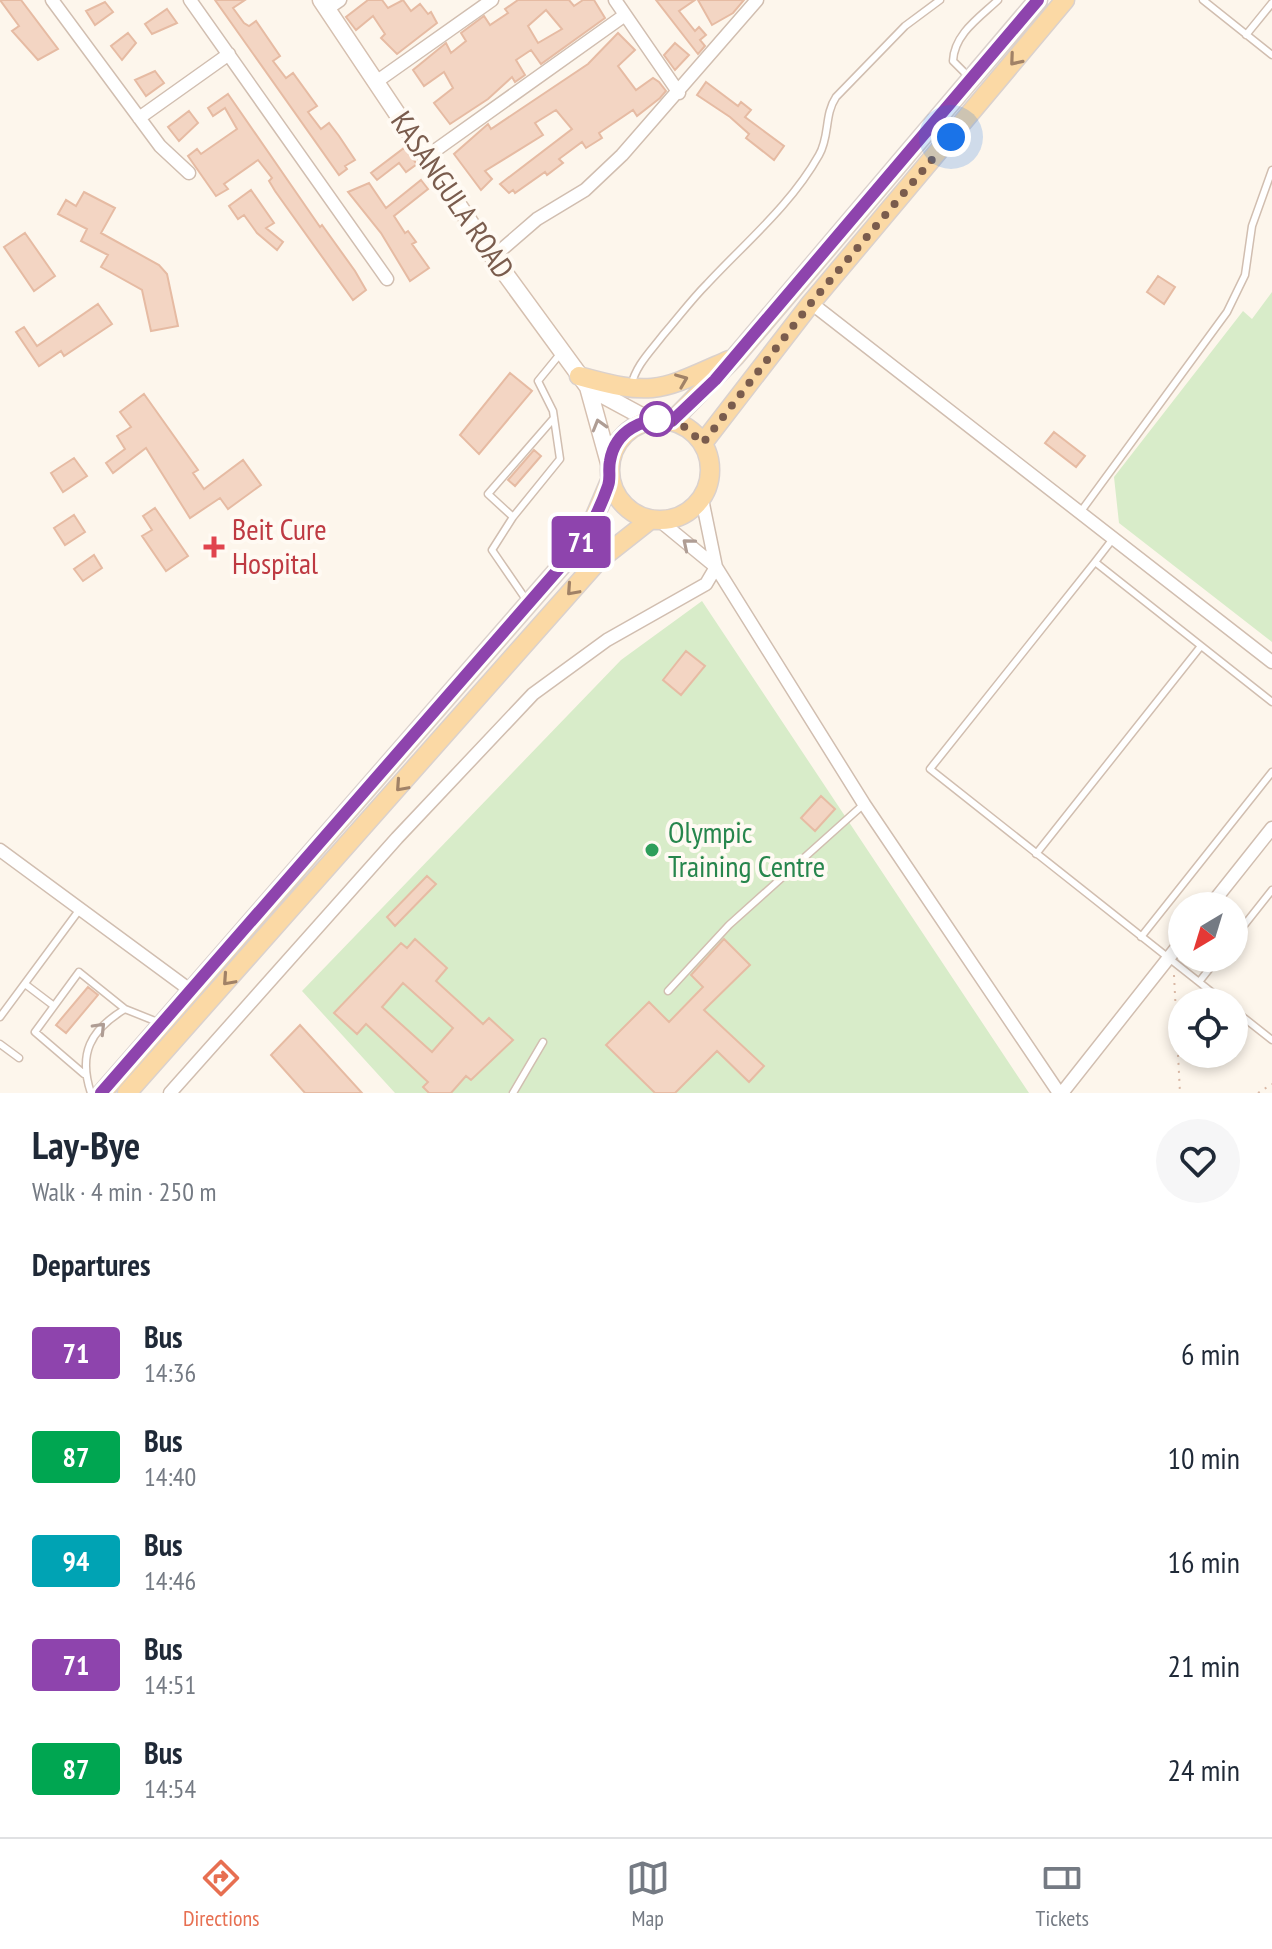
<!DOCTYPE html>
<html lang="en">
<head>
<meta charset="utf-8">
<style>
  :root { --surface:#fff; --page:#f6f6f7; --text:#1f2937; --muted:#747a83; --line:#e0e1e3; --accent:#e76f51 }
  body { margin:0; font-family:"PT Sans Narrow",sans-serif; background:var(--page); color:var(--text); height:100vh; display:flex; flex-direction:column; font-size:30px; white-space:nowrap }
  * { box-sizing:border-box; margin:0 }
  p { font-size:26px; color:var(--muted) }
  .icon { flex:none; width:44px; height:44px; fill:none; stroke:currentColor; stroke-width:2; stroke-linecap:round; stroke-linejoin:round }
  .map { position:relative; height:1093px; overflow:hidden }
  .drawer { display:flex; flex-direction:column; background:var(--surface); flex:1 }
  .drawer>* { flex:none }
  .badge { padding:0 16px; border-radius:6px; font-size:28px; line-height:52px }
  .needle { width:52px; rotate:218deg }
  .fabs { position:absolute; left:1168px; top:892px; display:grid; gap:16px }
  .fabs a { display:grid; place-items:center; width:80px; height:80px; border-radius:50%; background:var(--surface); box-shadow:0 4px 12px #0003; font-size:40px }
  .you { position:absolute; width:40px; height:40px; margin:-20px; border:6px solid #fff; border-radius:50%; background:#1a73e8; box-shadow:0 0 0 12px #1a73e833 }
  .map>.badge { position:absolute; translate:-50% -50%; box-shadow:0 0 0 4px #fff }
  h2 { padding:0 32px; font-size:30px; line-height:72px }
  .round { display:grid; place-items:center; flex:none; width:84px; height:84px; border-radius:42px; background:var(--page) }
  .headline { display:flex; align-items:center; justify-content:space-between; height:136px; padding:0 32px }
  h1 { font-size:38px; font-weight:800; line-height:60px }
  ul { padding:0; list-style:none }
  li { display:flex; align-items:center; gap:24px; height:104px; padding:0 32px }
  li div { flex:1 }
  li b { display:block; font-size:30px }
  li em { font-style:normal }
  li .badge { min-width:88px; font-weight:700; text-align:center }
  .tab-bar { display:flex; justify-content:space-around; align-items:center; height:112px; border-top:2px solid var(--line); background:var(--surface); font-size:22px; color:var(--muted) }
  .tab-bar a { display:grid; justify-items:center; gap:4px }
  .tab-bar .on { color:var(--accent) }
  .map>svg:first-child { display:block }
</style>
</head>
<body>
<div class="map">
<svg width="1272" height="1093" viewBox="0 0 1272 1093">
  <rect width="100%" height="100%" fill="#fdf6ec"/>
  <path fill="#d8ecc9" d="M 1272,292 L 1272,642 L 1119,523 L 1114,477 L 1243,311 L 1252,319 Z
    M 702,601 L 1029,1093 L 395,1093 L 302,991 L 621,660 Z"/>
  <path fill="#f3d5c3" stroke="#e6bba3" stroke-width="2" fill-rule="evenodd" d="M 0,0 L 21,0 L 58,49 L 38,60 L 12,31 L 19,26 Z
    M 215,0 L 245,0 L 233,8 L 244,23 L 249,26 L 256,21 L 280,56 L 273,61 L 286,78 L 293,73 L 317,106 L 308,112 L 321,129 L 329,123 L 339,136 L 355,160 L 345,166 L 347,169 L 339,175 Z
    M 368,0 L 382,0 L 388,8 L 403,0 L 411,11 L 420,4 L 428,14 L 431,12 L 437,23 L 397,54 L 381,38 L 385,34 L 373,16 L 356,30 L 346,17 Z
    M 518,0 L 569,0 L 574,6 L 583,0 L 594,0 L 605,18 L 541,64 L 531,50 L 516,60 L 525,75 L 515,82 L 512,77 L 488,99 L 450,124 L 434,103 L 453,88 L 444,72 L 424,86 L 413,70 L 446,43 L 451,53 L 466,41 L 461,33 L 484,16 L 490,25 L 508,13 L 505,9 ZM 546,10 L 562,29 L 538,43 L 528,26 Z
    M 656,0 L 695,0 L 679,11 L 695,31 L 699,27 L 706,35 L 700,40 L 705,46 L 698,54 Z
    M 698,0 L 744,0 L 733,13 L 712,25 Z
    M 105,2 L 113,12 L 95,25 L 86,11 Z
    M 167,9 L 177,23 L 152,34 L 145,24 Z
    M 128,33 L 136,43 L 122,60 L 111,46 Z
    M 618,33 L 635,50 L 618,66 L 636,90 L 653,78 L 659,82 L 666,91 L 660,98 L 637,116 L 633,110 L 599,133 L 602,138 L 586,148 L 582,142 L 559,159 L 563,163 L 547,175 L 545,172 L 515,193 L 513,190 L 509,193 L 500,184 L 572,129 L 556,110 L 535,123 L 543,135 L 485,171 L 492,179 L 481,190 L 454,154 L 488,124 L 491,129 L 588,64 Z
    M 675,43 L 689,55 L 675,70 L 664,55 Z
    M 155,71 L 164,83 L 146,96 L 135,80 Z
    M 706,82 L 738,106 L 741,102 L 751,110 L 745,117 L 784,146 L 774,160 L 746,138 L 749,134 L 730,117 L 697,95 Z
    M 228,94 L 320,227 L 322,225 L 355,271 L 366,290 L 353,300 L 275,191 L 269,181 L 272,178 L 258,160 L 224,184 L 228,189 L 216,196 L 188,156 L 197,149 L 201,154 L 237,129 L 225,108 L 213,116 L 208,108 Z
    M 189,111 L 198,123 L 179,141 L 168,127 Z
    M 404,148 L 417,164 L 406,172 L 399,163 L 377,180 L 371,173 Z
    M 421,180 L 428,189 L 394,216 L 405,233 L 408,231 L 416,242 L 412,244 L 429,268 L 410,281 L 381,233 L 348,192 L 369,183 L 386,208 Z
    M 251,190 L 274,223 L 266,228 L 283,242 L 277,250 L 257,233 L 244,215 L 238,219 L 229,206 Z
    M 84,192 L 115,208 L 101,233 L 159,265 L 167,274 L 178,326 L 151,331 L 142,290 L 101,267 L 108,255 L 81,241 L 87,229 L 58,214 L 66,200 L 76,206 Z
    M 25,233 L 55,276 L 34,291 L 4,247 Z
    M 1158,276 L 1175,287 L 1164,304 L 1147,292 Z
    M 98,304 L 112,324 L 64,356 L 61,351 L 39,366 L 16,332 L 24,327 L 37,346 Z
    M 510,373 L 532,391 L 479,454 L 460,435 Z
    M 144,394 L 198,470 L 193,473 L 204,489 L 243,460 L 261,485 L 228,509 L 220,498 L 190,518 L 146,448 L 113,473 L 106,463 L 125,449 L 117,436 L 131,427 L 120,412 Z
    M 1054,432 L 1085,456 L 1076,467 L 1045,443 Z
    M 534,450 L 541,456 L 515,486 L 508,480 Z
    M 74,458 L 87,476 L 63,492 L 51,473 Z
    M 155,508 L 188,556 L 166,571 L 142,536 L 152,530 L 143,516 Z
    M 74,515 L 85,532 L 65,545 L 54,528 Z
    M 94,555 L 102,568 L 83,581 L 74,569 Z
    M 686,651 L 705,666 L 681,695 L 663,680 Z
    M 821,796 L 835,809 L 815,831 L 801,818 Z
    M 427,876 L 436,884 L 395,926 L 387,917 Z
    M 415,939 L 447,968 L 436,981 L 483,1024 L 489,1018 L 513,1040 L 471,1080 L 466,1076 L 451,1093 L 429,1093 L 423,1087 L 428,1082 L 366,1024 L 357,1034 L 334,1013 L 401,943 L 407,948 ZM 403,983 L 453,1028 L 432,1052 L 382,1007 Z
    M 724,939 L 750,965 L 704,1010 L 764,1066 L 749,1082 L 717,1051 L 675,1093 L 655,1093 L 606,1045 L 649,1002 L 669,1022 L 703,987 L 691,975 Z
    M 88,987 L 98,995 L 66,1033 L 56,1025 Z
    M 300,1025 L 362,1093 L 305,1093 L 271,1055 Z"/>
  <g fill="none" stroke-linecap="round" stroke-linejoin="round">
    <g stroke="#d1beb0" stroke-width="9">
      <path id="service" d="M 1203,0 L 1272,55
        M 1246,35 L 1272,3
        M 968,76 L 953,61 C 954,34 980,17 998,0
        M 631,386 C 636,365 650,352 663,335 C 678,318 691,300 707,284 C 745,243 791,205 819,155 C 830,136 824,115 836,97 L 905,26 L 940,0
        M 1079,514 L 1227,312 L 1245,275 L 1252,226 L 1272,170
        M 513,517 L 488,494 L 554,418
        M 1095,562 L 1112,540
        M 527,601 L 492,550 L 513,517 L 560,459 L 553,411 L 538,381 L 560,354
        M 1036,854 L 1201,646
        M 1141,937 L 1272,772
        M 1234,938 L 1272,890
        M 1218,958 L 1199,982 L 1224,1002
        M 1199,982 L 930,769 L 1095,562 L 1272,702
        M 25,984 L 54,1006
        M 668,991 L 729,925 L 864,804
        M 1234,1010 L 1272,1040
        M 0,1017 L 80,909
        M 0,1044 L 19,1058
        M 84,1074 L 35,1032 L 79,972 L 125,1009
        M 91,1093 C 78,1054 90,1030 125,1009 L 160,1023
        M 513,1093 L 543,1042"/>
    </g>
    <g stroke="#d1beb0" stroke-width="15">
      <path id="minor" d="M 52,0 L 160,146 L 189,173
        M 190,0 L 387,279
        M 615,0 L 679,93
        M 327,9 L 340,0
        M 376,82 L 492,0
        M 139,118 L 229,54
        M 426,157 L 625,15
        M 493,257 L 537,219 L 585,190 L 622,155 L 757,0
        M 811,303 L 1272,662
        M 660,521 L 716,567 L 864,804 L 1059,1093
        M 0,850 L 190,990
        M 1210,906 L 1272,828
        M 170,1093 L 397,838 L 533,694 L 607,640 L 706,584 L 716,567 L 702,499
        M 1062,1093 L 1182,941"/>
    </g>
    <g stroke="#d6c0b0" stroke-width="19">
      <path id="secondary" d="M 321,0 L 493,257 L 588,387 L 649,420
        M 588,387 L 609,463"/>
    </g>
    <g stroke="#dad1cd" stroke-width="21">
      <path id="primary" d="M 579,376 C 654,397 659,391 729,360
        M610 470a50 50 0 1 1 100 0a50 50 0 1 1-100 0Z
        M 672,421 L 735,357 L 1038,0
        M 703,443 L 811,303 L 1065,0
        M 102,1093 L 576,549 L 589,530 L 610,481
        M 127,1093 L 598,561 L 650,520"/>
    </g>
    <path stroke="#d9b8a5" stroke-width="2" stroke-dasharray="2 6" stroke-linecap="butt" d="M 1174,975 L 1180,1093
      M 1258,1093 L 1272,1084"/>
    <use href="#service" stroke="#fff" stroke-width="6"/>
    <use href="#minor" stroke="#fff" stroke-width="12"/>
    <use href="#secondary" stroke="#fff" stroke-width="16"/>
    <use href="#primary" stroke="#fbd9a5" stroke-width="18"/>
  </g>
  <defs><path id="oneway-chevron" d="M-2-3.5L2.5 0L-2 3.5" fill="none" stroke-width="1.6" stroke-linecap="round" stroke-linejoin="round" transform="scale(2)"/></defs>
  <g stroke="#a18267">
    <use href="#oneway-chevron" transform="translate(1015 60) rotate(130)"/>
    <use href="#oneway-chevron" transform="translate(682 380) rotate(-22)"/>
    <use href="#oneway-chevron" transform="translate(572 590) rotate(132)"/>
    <use href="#oneway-chevron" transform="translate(401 786) rotate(132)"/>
    <use href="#oneway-chevron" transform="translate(228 980) rotate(132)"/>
  </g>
  <g stroke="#af9d94">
    <use href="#oneway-chevron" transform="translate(599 425) rotate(-106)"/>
    <use href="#oneway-chevron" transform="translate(688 544) rotate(-140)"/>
    <use href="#oneway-chevron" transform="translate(100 1028) rotate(-46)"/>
  </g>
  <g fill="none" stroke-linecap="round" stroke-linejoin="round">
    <g stroke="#fff" stroke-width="18">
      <path id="line" d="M 101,1093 L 576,549 C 590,529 600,509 608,486 C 611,478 608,470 610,461 C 615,431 643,416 672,421 L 715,380 L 1038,0"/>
    </g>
    <use href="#line" stroke="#8e44ad" stroke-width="12"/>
    <path stroke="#7a5c4d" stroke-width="8" stroke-dasharray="0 14.4" d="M 657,419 L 681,424 L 703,443 L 811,303 L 951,137"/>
  </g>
  <circle fill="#fff" stroke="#8e44ad" stroke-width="4" cx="657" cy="419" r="16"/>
  <path fill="#e0444e" stroke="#fffaf3" stroke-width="3" d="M210 535h8v8h8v8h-8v8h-8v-8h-8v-8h8z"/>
  <circle fill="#2e9e5b" stroke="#fffaf3" stroke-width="3" cx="652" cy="850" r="8"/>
  <g text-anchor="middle" stroke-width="8" stroke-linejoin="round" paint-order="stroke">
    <g font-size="30" fill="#7a5c4d" stroke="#fffaf3">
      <text transform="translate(452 195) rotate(56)" y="10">KASANGULA ROAD</text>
    </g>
    <g font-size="30" fill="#be3a42" stroke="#fffaf3" text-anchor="start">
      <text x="232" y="540">Beit Cure<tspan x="232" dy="34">Hospital</tspan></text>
    </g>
    <g font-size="30" fill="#27864d" stroke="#fffaf3" text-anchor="start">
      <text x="668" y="843">Olympic<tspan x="668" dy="34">Training Centre</tspan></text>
    </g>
  </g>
</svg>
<div class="fabs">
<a><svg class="needle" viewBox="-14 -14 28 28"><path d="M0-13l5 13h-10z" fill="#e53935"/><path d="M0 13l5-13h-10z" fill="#747a83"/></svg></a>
<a><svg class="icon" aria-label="locate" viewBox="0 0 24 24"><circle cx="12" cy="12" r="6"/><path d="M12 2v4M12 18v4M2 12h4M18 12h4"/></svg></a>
</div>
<div class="you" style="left:951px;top:137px"></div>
<b class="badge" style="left:581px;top:542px;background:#8e44ad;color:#fff">71</b>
</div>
<section class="drawer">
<div class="headline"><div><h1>Lay-Bye</h1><p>Walk · 4 min · 250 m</p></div><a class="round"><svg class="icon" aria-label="heart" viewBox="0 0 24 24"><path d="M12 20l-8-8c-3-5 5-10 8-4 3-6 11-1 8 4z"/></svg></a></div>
<h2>Departures</h2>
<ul>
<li><span class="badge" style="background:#8e44ad;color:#fff">71</span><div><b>Bus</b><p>14:36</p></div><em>6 min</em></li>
<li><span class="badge" style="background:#00a651;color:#fff">87</span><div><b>Bus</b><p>14:40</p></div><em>10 min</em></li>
<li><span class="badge" style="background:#00a3b4;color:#fff">94</span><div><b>Bus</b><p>14:46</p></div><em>16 min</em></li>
<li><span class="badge" style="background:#8e44ad;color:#fff">71</span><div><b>Bus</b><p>14:51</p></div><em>21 min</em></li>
<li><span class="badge" style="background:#00a651;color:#fff">87</span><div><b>Bus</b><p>14:54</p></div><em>24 min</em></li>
</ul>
</section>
<nav class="tab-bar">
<a class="on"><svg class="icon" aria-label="directions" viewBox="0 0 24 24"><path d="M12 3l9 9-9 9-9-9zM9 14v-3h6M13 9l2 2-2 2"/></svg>Directions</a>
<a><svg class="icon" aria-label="map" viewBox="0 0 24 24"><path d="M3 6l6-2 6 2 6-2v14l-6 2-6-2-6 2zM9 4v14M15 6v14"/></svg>Map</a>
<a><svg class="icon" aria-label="tickets" viewBox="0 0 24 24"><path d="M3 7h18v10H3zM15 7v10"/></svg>Tickets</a>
</nav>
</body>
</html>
